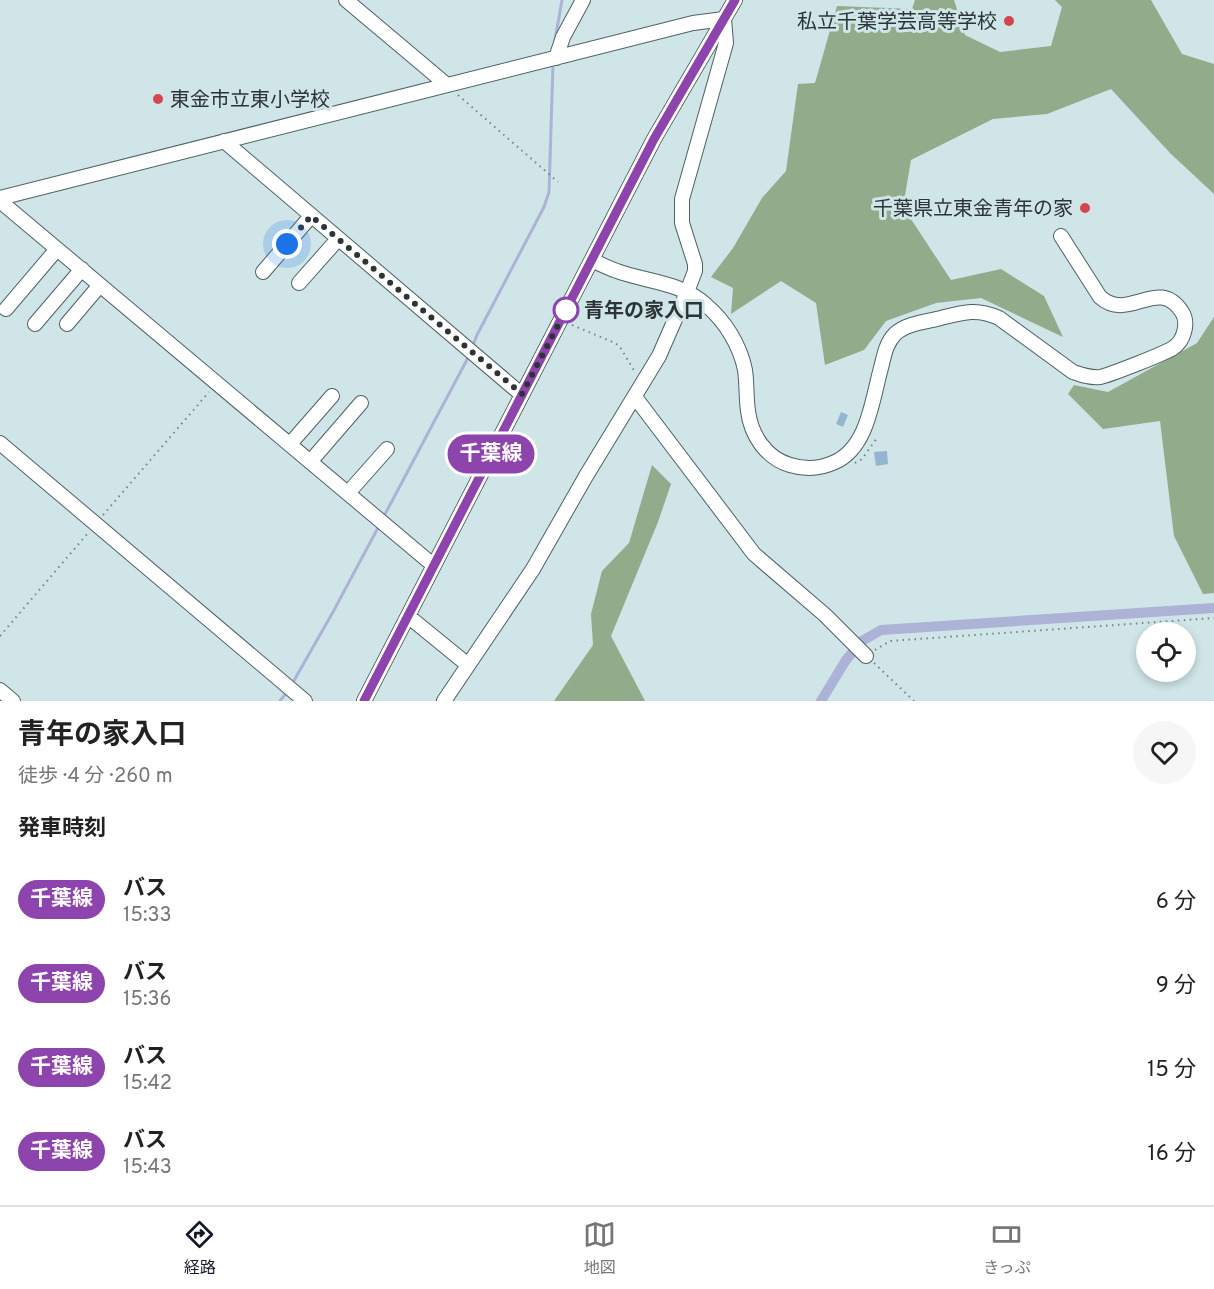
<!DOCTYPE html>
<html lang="ja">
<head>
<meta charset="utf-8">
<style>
  :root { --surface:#fff; --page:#f6f6f6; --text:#222; --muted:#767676; --line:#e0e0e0; --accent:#111827 }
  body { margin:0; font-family:Overpass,"Noto Sans JP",sans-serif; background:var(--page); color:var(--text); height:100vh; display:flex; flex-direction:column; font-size:22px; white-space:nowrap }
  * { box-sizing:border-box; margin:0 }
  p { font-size:20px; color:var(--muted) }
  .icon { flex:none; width:33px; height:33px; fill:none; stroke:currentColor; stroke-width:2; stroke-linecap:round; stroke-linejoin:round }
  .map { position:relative; height:701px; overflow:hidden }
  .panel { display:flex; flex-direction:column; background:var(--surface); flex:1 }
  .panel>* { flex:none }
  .badge { padding:0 12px; border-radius:20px; font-size:21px; line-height:39px }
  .tools { position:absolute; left:1136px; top:622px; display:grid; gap:12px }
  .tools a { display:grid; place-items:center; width:60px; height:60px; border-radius:50%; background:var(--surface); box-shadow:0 3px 9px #0003; font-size:30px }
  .you { position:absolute; width:30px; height:30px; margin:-15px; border:4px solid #fff; border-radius:50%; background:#1a73e8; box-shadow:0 0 0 9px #1a73e833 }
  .map>.badge { position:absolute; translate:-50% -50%; box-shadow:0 0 0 3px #fff }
  h2 { padding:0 18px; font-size:22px; line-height:54px }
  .round { display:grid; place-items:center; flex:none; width:63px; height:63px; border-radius:32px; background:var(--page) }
  .summary { display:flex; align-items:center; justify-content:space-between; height:102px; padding:0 18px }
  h1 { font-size:28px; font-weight:700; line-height:45px }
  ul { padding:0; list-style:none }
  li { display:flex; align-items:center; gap:18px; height:84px; padding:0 18px }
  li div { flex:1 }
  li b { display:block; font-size:22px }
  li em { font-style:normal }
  li .badge { min-width:66px; font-weight:700; text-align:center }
  .menu { display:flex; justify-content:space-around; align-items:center; height:84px; border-top:2px solid var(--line); background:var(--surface); font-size:16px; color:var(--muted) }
  .menu a { display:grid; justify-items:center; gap:3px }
  .menu .active { color:var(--accent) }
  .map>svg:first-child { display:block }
</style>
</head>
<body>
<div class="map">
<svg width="1214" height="701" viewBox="0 0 1214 701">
  <rect width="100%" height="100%" fill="#cfe5e8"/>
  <path fill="#92ab8b" d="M 915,0 L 954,0 L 965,35 L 1000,52 L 1051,46 L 1062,7 L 1055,0 L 1151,0 L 1182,54 L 1214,64 L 1214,194 L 1170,153 L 1111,89 L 1047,114 L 993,119 L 911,160 L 903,207 L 951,280 L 1001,269 L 1044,296 L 1063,337 L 981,298 L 936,303 L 886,321 L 864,350 L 825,365 L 816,303 L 781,281 L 731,314 L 733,288 L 711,277 L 733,248 L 762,198 L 786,171 L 798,84 L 815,83 L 837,6 L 912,9 Z
    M 1214,317 L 1214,593 L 1203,594 L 1174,536 L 1160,421 L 1103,429 L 1068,394 L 1074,385 L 1108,392 L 1197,343 Z
    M 652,465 L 671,484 L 658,522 L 611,636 L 645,701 L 554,701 L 593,645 L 591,614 L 602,571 L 629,543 Z"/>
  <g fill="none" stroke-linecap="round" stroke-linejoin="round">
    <path stroke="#acb3d7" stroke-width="3" d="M 555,40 L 562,0
      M 472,348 L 477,335 L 544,207 L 549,192 L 553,64
      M 383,518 L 470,354
      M 292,684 L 333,612 L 380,524
      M 280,701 L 287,692"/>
    <path stroke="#acb3d7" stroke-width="10" d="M 821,701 L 846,660 L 862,641 L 881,630 L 1214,608"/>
  </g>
  <path fill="#94b5cf" d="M 841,412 L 848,415 L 843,427 L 836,424 Z
    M 887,451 L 888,464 L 876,466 L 874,452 Z"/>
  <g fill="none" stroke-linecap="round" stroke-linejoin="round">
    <g stroke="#4e6165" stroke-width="16">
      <path id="minor" d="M 346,0 L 447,85
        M 556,58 L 563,37 L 583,0
        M 224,141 L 521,394
        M 0,198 L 693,23 L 724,19
        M 0,201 L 433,565
        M 592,260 C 600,264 608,268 617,271 C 647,282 681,282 706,305 C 725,321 740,345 745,370 C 747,384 746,397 748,411 C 751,435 766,458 790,465 C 806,470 820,469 835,462 C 868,447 872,400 881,368 C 884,356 886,343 895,334 C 907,323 926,322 941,318 C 964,312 977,308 999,318 L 1073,372 C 1082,375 1090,378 1100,377 C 1107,376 1166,353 1173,348 C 1184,341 1189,323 1182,312 C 1158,275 1129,323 1100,297 L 1061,236
        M 263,272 L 311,216
        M 299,283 L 338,239
        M 6,309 L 57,249
        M 35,324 L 82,269
        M 67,324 L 100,285
        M 635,397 L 754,554 L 825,615 L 866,656
        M 0,443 L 305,701
        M 290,444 L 332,396
        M 310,462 L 361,403
        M 348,493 L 387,449
        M 408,616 L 468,665
        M 0,690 L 13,701
        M 364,701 L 654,139 L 735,0
        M 444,701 L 533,569 L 586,476 L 659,356 L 687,292 L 695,271 L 695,264 L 682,223 L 682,199 L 726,43 L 724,19"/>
    </g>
    <path stroke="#768487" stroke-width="2" stroke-dasharray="1.5 4.5" stroke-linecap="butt" d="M 458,95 L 558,182
      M 572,325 L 615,343 L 620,347 L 635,372
      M 855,463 L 862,459 L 877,438
      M 103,515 L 209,392
      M 0,636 L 88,533
      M 875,650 L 890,641 L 1214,618
      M 874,663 L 914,701"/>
    <use href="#minor" stroke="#fff" stroke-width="14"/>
  </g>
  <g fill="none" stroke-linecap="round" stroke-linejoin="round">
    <g stroke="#fff" stroke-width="14">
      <path id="line" d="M 364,701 L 654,139 L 735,0"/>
    </g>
    <use href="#line" stroke="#8e44ad" stroke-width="9"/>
    <path stroke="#2c3436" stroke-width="6" stroke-dasharray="0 10.8" d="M 287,244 L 311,216 L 522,394 L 566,310"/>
  </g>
  <g fill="#d5454d" stroke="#cfe5e8" stroke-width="2">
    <circle cx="1009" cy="21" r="6"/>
    <circle cx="158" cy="99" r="6"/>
    <circle cx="1085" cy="208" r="6"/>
  </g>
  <circle fill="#fff" stroke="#8e44ad" stroke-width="3" cx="566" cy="310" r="12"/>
  <g text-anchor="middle" stroke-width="6" stroke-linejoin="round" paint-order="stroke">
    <g font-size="20" fill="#2c3436" stroke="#cfe5e8" text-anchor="end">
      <text x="997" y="28">私立千葉学芸高等学校</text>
      <text x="170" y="106" text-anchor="start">東金市立東小学校</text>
      <text x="1073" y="215">千葉県立東金青年の家</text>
    </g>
    <g font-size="20" font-weight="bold" fill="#2c3436" stroke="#cfe5e8" text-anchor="start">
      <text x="584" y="317">青年の家入口</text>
    </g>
  </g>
</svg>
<div class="tools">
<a><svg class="icon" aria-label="locate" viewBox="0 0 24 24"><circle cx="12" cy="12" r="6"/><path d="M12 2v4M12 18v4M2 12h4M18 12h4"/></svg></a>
</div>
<div class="you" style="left:287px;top:244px"></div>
<b class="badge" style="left:491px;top:454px;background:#8e44ad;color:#fff">千葉線</b>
</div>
<section class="panel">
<div class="summary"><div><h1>青年の家入口</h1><p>徒歩 · 4 分 · 260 m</p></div><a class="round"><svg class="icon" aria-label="heart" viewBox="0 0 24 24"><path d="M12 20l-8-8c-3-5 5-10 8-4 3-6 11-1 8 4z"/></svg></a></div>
<h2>発車時刻</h2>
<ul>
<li><span class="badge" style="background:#8e44ad;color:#fff">千葉線</span><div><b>バス</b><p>15:33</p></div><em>6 分</em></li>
<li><span class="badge" style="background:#8e44ad;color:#fff">千葉線</span><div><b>バス</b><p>15:36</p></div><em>9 分</em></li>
<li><span class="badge" style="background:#8e44ad;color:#fff">千葉線</span><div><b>バス</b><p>15:42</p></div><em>15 分</em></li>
<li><span class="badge" style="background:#8e44ad;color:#fff">千葉線</span><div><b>バス</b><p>15:43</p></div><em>16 分</em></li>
</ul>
</section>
<nav class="menu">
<a class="active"><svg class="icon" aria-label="directions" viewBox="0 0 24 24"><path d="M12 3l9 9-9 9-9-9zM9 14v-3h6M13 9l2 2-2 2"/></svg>経路</a>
<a><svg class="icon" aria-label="map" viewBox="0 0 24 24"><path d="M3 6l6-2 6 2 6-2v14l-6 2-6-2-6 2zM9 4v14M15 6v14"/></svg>地図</a>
<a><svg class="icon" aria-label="tickets" viewBox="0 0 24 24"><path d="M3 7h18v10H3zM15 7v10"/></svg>きっぷ</a>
</nav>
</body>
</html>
